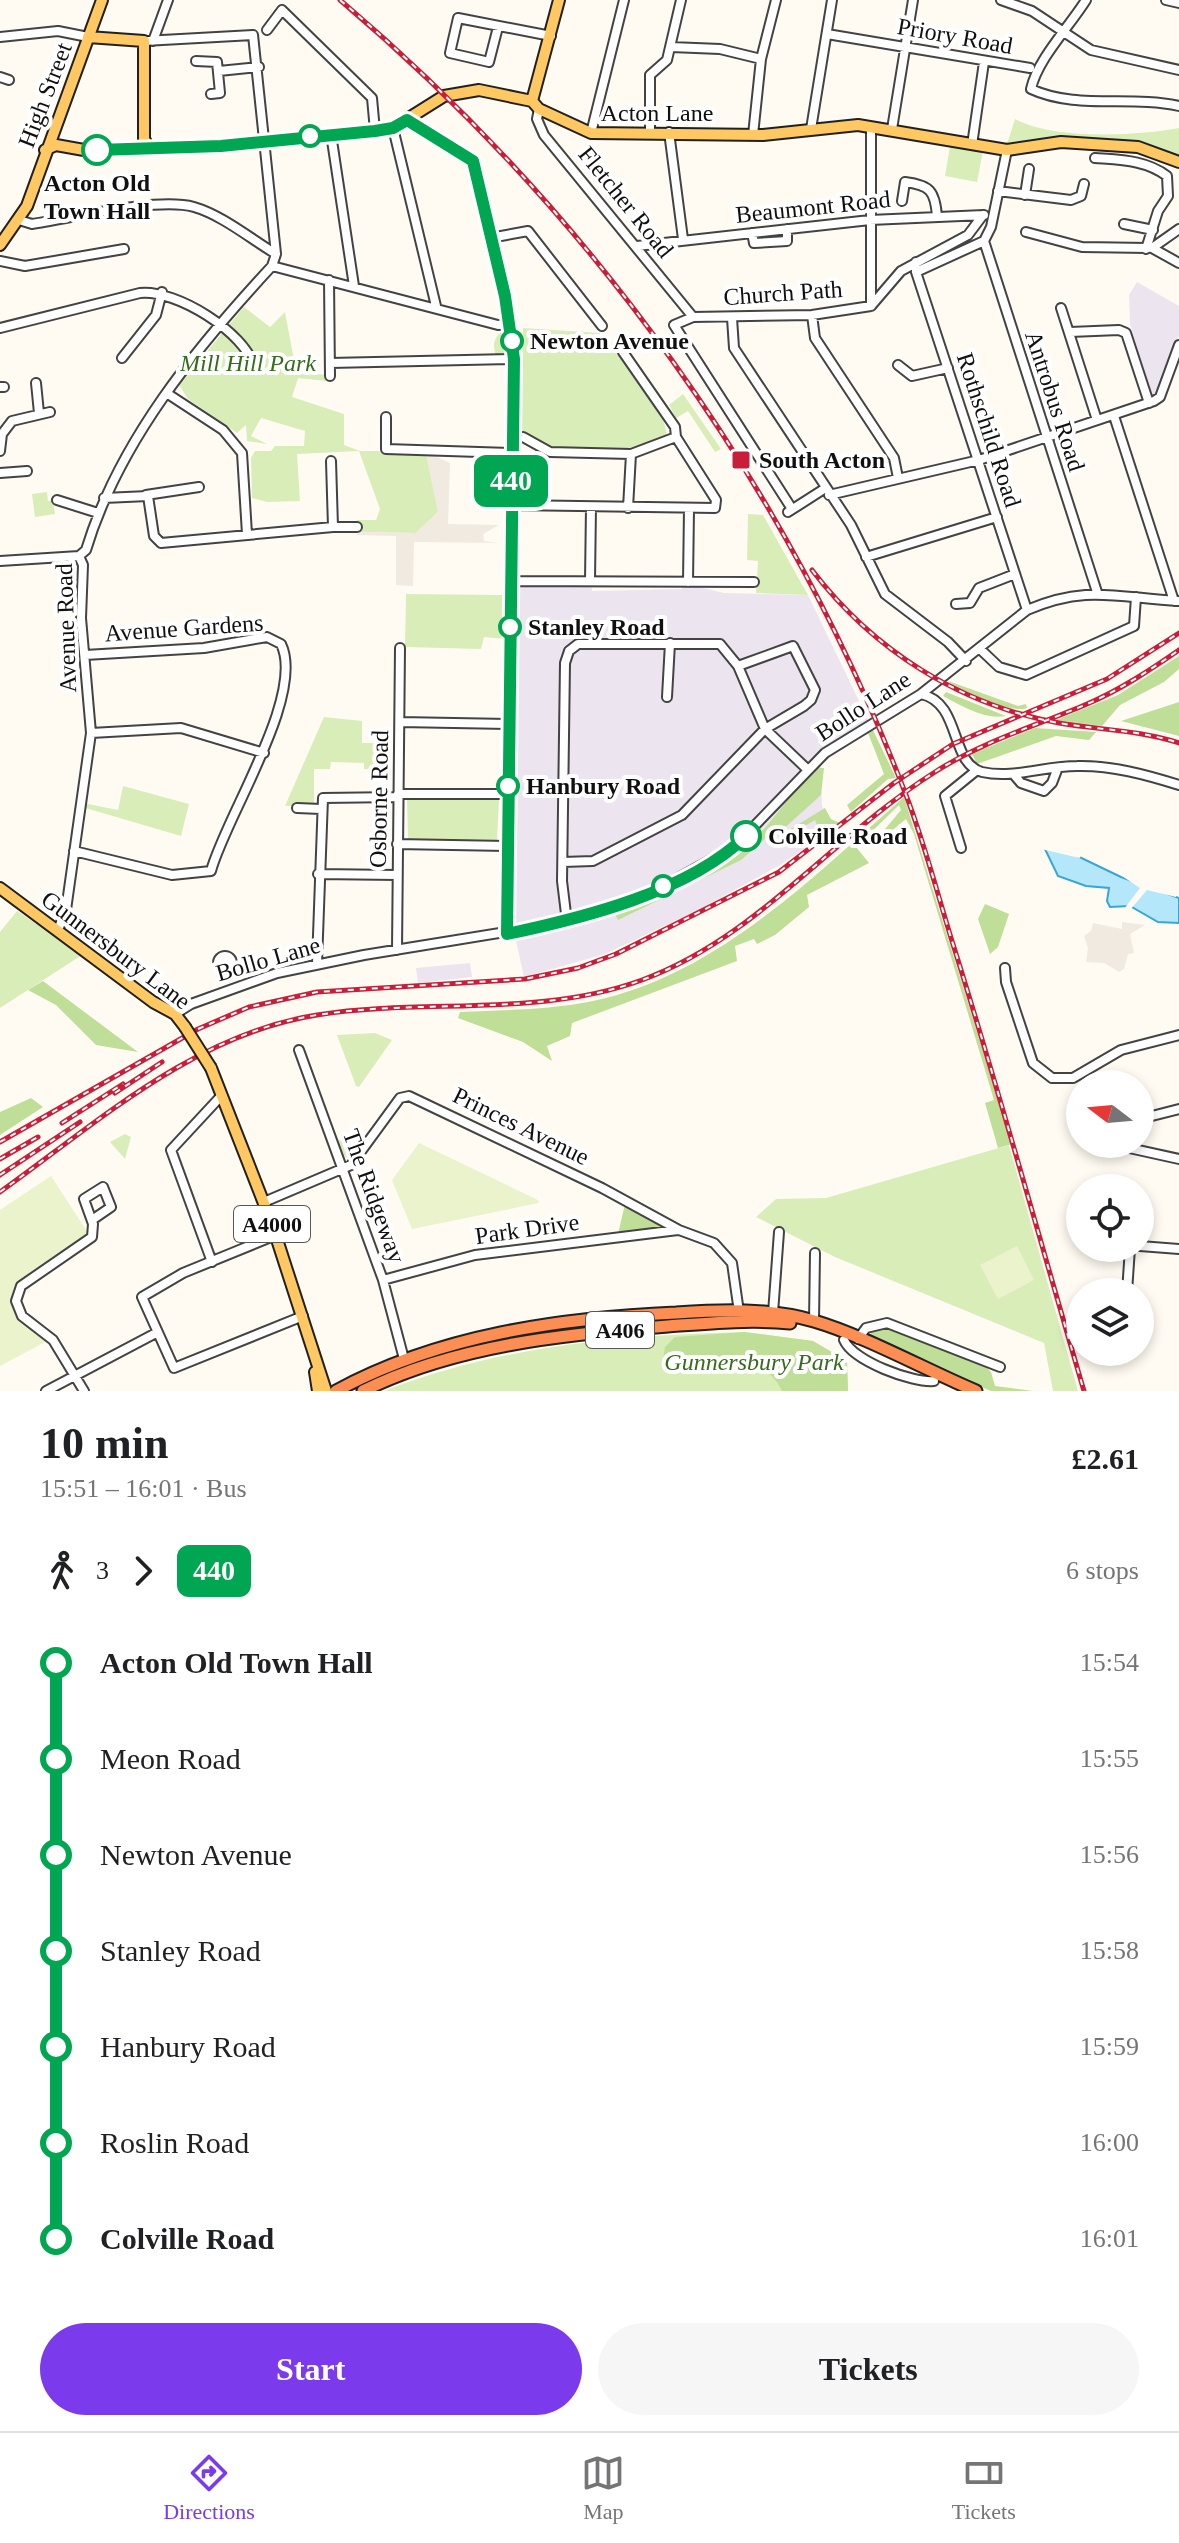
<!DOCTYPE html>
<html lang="en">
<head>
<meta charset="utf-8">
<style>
  :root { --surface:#fff; --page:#f6f6f6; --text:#202124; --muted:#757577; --line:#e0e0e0; --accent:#7c3aed }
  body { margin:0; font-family:"Times New Roman",serif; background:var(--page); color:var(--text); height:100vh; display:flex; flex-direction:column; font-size:30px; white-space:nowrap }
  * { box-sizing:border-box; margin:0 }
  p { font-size:26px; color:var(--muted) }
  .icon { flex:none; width:44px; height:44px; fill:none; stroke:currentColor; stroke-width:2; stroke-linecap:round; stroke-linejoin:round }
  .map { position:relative; height:1391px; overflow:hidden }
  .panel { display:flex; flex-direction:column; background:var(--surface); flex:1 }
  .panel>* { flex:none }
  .badge { padding:0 16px; border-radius:12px; font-size:28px; line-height:52px }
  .needle { width:52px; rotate:286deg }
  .controls { position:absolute; left:1066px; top:1070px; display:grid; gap:16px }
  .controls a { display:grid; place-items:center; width:88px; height:88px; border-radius:50%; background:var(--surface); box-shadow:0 4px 12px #0003; font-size:40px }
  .map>.badge { position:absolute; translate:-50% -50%; box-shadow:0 0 0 4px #fff }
  .legs { display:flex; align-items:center; gap:12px; height:88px; padding:0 40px; font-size:26px }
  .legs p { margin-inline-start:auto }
  .headline { display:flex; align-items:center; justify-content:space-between; height:136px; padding:0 40px }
  h1 { font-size:44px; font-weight:700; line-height:60px }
  .cta { display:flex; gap:16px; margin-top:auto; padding:16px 40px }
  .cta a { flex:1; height:92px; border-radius:48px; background:var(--accent); color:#fff; font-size:32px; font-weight:700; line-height:92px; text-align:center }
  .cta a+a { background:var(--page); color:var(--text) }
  ul { padding:0 40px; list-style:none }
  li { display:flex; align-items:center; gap:28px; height:96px; font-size:30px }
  li i { display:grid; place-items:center; width:12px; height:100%; margin:0 10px; background:currentColor }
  li i::after { content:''; width:20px; height:20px; margin:-10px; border:6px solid; border-radius:50%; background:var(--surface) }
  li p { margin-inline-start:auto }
  li:first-child i { background:linear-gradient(#0000 50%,currentColor 0) }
  li:last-child i { background:linear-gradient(currentColor 50%,#0000 0) }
  .tabs { display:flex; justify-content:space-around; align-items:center; height:112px; border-top:2px solid var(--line); background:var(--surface); font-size:22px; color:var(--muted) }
  .tabs a { display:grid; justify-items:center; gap:4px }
  .tabs .active { color:var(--accent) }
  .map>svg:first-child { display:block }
</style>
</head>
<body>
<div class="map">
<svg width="1179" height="1391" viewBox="0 0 1179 1391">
  <rect width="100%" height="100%" fill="#fffbf2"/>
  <path fill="#ece4ee" d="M 1137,282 L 1179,306 L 1179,336 L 1155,394 L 1151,395 L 1130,324 L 1129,295 Z
    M 517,583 L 591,584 L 592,591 L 682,589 L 682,583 L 724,593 L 808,595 L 873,730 L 820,764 L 822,806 L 834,829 L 780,865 L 700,909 L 605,954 L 524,977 L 513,927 Z
    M 470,963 L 472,977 L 418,983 L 416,968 Z"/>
  <path fill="#d9edb9" d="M 1015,119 C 1053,140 1137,136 1179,128 L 1179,156 C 1121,136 1067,140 1007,144 Z
    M 950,146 L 983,151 L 977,182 L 945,176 Z
    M 244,307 L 270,327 L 285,312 L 296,371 L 325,375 L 326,381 L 298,378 L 292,397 L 344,414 L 344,445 L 360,451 L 430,451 L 438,512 L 416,533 L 357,532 L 357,520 L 376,520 L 380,509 L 359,451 L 297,454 L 300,501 L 267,502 L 252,498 L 251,458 L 255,451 L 271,451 L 275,446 L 304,446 L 305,431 L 261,418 L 251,436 L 267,444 L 247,441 L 246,425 L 237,433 L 188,399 L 179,385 Z
    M 523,328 L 599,333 L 609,340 L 660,406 L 667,435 C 630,454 552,462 521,429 Z
    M 501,332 L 509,332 L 510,358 L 497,358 C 493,348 492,340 501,332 Z
    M 683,394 L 721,449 L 715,452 L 688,411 L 676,418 L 669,405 Z
    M 47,492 L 48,501 L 53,500 L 55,514 L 35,517 L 32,494 Z
    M 748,514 L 763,515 L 808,595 L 756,593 L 758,561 L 747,560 Z
    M 406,594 L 504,595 L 507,639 L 484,637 L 481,649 L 405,647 Z
    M 324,717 L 362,721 L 362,743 L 385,743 L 386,770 L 364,769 L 364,763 L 331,762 L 330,769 L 314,769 L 314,806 L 285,806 Z
    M 123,786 L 189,804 L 181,836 L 82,807 L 83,803 L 118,810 Z
    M 407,799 L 499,800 L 497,841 L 408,839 Z
    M 17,911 L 82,955 L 0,1008 L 0,932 Z
    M 375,1033 L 392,1040 L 359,1087 L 356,1086 L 337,1035 Z
    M 125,1134 L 131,1137 L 125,1159 L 110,1142 Z
    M 338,1140 L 361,1145 L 348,1159 L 342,1154 Z
    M 1009,1145 L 1078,1391 L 1053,1391 L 1044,1343 L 835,1257 L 756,1217 L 776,1199 L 826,1198 Z
    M 744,1332 L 813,1341 L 847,1361 L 848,1391 L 384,1391 C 499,1346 622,1335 744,1332 Z"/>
  <path fill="#bfde97" d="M 1179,656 L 1179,669 L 1164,682 L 1120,705 L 1102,726 L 1056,720 L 1118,695 Z
    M 948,681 L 1018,706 L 1026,704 L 1027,708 C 1012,714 957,692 948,681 Z
    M 946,692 L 1006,716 C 985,720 962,706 943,696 Z
    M 1179,702 L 1179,736 L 1121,721 Z
    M 1035,728 L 1096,732 L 1089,740 L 1056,736 L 977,764 L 972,754 Z
    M 873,730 L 896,778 L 888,779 L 851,812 L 847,805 L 884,774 L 868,733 Z
    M 817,763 L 821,763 L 820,768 L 824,768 L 821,795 L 780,832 L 776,829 L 741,860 L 618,920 L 615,914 L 730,858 L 766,827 Z
    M 904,797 L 1012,1144 L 998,1148 L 985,1103 L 994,1100 L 914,834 L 906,819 L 877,843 L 875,841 L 901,810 L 899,805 L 856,847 L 869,863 L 807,895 L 809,907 L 775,935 L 757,944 L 754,939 L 735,946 L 737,961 L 572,1023 L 570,1036 L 547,1046 L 552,1061 L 523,1042 L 458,1018 L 460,1012 C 504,1010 549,1010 593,1001 C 716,975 812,878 904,797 Z
    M 825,808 L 831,819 L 840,823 L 822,838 L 815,820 L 791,834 L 789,830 Z
    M 985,904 L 1009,914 L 998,947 L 990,954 L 978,919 Z
    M 43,981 L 138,1052 L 96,1045 L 56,1005 L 28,990 Z
    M 31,1098 L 43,1107 L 0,1135 L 0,1112 Z
    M 625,1204 L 664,1224 L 663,1229 L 618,1234 Z
    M 887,1327 L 984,1365 L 991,1372 L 995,1386 L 1033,1391 L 991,1391 L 866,1338 L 874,1330 Z
    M 744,1332 L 813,1341 L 847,1361 L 848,1391 L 782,1391 C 761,1346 702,1359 662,1365 L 665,1347 L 675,1337 Z"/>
  <path fill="#eaf3cb" d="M 419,1143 L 538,1200 L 539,1203 L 412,1229 L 392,1180 Z
    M 51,1176 L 88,1233 L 81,1242 L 14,1287 C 5,1311 28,1330 47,1341 L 0,1366 L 0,1210 Z
    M 1017,1246 L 1034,1280 L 998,1299 L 980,1265 Z"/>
  <path fill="#f1eae0" d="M 425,451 L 450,463 L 448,524 L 499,525 L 483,534 L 484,541 L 499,543 L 414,542 L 413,586 L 396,585 L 396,536 L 357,535 L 357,532 L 416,533 L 438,512 Z
    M 1122,922 L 1145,925 L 1130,934 L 1134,953 L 1128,954 L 1124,969 L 1119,972 L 1104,963 L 1086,962 L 1088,948 L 1084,936 L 1091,931 L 1093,923 L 1122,929 Z"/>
  <path fill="#b4e7fa" stroke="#36a7d5" stroke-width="2" d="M 1044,847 L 1067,851 L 1121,877 L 1179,898 L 1179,923 L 1158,922 L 1130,906 L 1110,907 L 1107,901 L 1109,888 L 1086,886 L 1058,876 Z"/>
  <path fill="#fffbf2" d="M 1047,841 L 1082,853 L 1080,858 L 1041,849 L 1041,843 Z
    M 1123,872 L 1177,893 L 1176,897 L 1147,890 L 1130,910 L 1124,909 L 1140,888 L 1122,876 Z"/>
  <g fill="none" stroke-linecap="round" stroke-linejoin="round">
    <g stroke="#434343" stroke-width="12">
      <path id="minor" d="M 1001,0 L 1032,11 L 1091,50 L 1179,70
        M 1086,0 C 1069,27 1037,60 1031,89 C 1076,110 1131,95 1179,106
        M 1166,0 L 1179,3
        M 498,27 L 489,62 L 450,53 L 458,18 L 551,36
        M 267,30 L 282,10 L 372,98 L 375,131
        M 827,34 L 1030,68
        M 0,37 L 58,31 L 88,37
        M 153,41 L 168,0
        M 671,47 L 720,49 L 761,59
        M 196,61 L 217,62 L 220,93 L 211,94
        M 219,71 L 259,67
        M 0,77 L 9,80
        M 539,109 L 537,119 L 544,135 L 693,317
        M 407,120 L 473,161 L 505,296 L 514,359 L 507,934
        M 871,127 L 871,306
        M 393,128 L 436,306
        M 811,129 L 832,0
        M 892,129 L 913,0
        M 669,132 L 683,239
        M 591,133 L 624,0
        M 650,133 L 650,75 L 667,60 L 681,0
        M 331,134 L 354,286
        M 753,135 L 761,59 L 776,0
        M 972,145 L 984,62
        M 1007,150 L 991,227 L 984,241 L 1097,592
        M 1095,158 C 1121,160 1146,160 1167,176 L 1168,196 L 1158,211 L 1146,249
        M 998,191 L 1071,200 L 1081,196 L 1084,184
        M 1025,195 L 1029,169
        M 902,201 L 905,182 C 930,185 935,191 937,216
        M 19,220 L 32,224 C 72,218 157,197 194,207 C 222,215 251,239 276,254
        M 1124,224 L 1153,230
        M 1026,232 L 1082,247 L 1148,248
        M 752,233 L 754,243 L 787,241 L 787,229
        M 490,238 L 528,231 L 602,326
        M 637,246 L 870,220 L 984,215
        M 1152,248 L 1179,229
        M 1152,248 L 1179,263
        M 0,261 L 25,266 L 124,249
        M 916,262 L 916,272 L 1027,610
        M 272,266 L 498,325 L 510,324
        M 916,272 L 984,241
        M 329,280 L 330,376
        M 1061,308 L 1097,420
        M 812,315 L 815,338 L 894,458 L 898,478
        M 732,318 L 734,348 L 851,525 L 885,594 L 948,642 L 966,661
        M 0,328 L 140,293 C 176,289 246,333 254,367
        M 1070,332 L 1119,330 L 1126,333 L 1149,403
        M 623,352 L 675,427 L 676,437
        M 122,358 L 156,315 L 162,292
        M 330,363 L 514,359
        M 898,365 L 912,376 L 948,368
        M 36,383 L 39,413
        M 0,387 L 4,387
        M 168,394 L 223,430 L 242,453 L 247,534
        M 1114,416 L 1174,601
        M 386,417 L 386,449 L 511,453
        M 513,437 L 523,437 L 550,452 L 631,454 L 676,437
        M 0,451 L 2,434 L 12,421 L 50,412
        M 331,461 L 333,527
        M 0,473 L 27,471
        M 146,495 L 199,487
        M 829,495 L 979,460 L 1154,401 L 1160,397 L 1179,345
        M 104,498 L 148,496 L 154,536 L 161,543 L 333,527 L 357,527
        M 57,500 L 98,513
        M 511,505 L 715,508 L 716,500 L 676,437
        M 628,508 L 631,454
        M 792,509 L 674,325 L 693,317 L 812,315 L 871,306 L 901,271 L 968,235 L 983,215
        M 788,512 L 824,489
        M 79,556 L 86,550 C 119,441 196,348 272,266 L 276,254 L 253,35 L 144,41
        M 866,557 L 997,517
        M 0,561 L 79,556
        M 511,581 L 754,582
        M 590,581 L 591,507
        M 688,582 L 689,509
        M 956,604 L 970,603 L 979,588 L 1015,574
        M 980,649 L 999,667 L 1026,675 L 1134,626 L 1136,597
        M 921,694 C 962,703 949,763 982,772 C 1013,779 1044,766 1077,766 C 1111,765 1147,775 1179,785
        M 667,697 L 670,643
        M 400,722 L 508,724
        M 91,733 L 181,728 L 264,753
        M 1015,776 L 1021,783 L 1044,791 L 1052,783 L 1057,770
        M 398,794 L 508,794
        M 297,808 L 321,809
        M 397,844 L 507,846
        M 961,848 L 945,796 L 977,770
        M 74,851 L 172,875 L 211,871 C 225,818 306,695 281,644 L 267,637 L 204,648 L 85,655
        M 563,862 L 593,861 L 682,815 L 765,729 L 804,706 L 811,700 L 815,690 L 793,646 L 738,666
        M 318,874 L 397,875
        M 567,922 L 562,881 L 565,663 L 569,651 L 578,644 L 720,644 L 738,666 L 765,729 L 807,769
        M 58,930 L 66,910 L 91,733 L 81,618 L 83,565 L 79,556
        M 397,950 L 400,648
        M218 963a7 7 0 1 1 14 0a7 7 0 1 1-14 0Z
        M 317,963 L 323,798 L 398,797
        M 1005,968 L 1006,982 L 1033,1063 L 1052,1078 L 1073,1078 L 1121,1050 L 1179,1035
        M 175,1014 L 191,1004 L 277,973 L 364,955 L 567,922 L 621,905 L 662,887 L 734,847 L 825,753 L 921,694 L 1027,610 C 1087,584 1118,598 1179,601
        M 299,1050 L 383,1280 L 404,1359
        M 1140,1119 L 1179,1109
        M 1111,1144 L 1179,1159
        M 264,1202 L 351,1165 L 400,1098 L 409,1096 L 602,1188 L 679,1230 L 714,1243 L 732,1263 L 739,1312
        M 276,1235 L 183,1273 L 142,1297 L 174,1368 L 303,1316
        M 1140,1246 L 1179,1249
        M 212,1262 L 171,1150 L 222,1095
        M 383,1280 L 475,1255 L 678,1230
        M 1127,1292 L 1130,1248
        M 773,1313 L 779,1232
        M 814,1321 L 815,1253
        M 858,1339 L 866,1328 L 887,1323 L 1000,1367
        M 844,1340 C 853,1361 912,1383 934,1381
        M 46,1391 L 156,1333
        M 84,1391 L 53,1340 L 22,1316 L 16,1301 L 21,1286 L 92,1237 L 93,1224 L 84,1199 L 103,1187 L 111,1207 L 92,1220"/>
    </g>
    <g stroke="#212121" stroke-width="14">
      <path id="major" d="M 88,37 L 144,41 L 144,139 L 149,148
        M 532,101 L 559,0
        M 45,150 L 56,145 L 84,150 L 221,146 L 375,131 L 393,128 L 444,96 L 479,90 L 532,101 L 539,109 L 591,133 L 763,135 L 858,125 L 1007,150 L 1061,142 L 1138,147 L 1179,162
        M 0,245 L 27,206 L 102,0
        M 0,888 L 153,1002 L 175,1014 L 185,1027
        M 211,1068 L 272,1224 L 326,1391
        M 315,1372 L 318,1391"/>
    </g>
    <g stroke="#212121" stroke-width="15">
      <path id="highway" d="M 336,1391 C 439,1335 560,1318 676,1313 C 721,1310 771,1308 814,1321 C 865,1336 926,1370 976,1391
        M 363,1391 C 455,1345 566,1334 668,1326 C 708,1323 750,1319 790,1323"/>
    </g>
    <use href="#minor" stroke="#fff" stroke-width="8"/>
    <use href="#major" stroke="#ffc862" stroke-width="10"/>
    <use href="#highway" stroke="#fc8e53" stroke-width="11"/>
    <g stroke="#c91e39" stroke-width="5">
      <path id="rail" d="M 340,0 C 590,212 789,487 906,795 C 924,842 937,892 952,941 C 999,1090 1040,1241 1084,1391
        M 812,570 C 873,650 960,705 1059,723 C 1099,730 1140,730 1179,743
        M 115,1093 L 162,1062
        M 62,1123 L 123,1084
        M 0,1142 L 198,1029 L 249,1007 L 317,992 L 525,979 L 578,968 L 616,954 L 779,872 L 894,783 L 953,744 L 1107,679 L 1179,633
        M 0,1159 L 38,1137
        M 0,1175 L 80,1122
        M 0,1192 C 98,1122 195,1034 317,1015 C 425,998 538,1018 642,980 C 757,938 833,836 935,772 C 983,741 1036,726 1087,704 C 1120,690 1150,670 1179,650"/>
    </g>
    <use href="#rail" stroke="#fff" stroke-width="2" stroke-dasharray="6" stroke-linecap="butt"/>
    <g stroke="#212121" stroke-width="14" stroke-linecap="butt">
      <path id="major-bridge" d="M 185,1027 L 211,1068"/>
    </g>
    <use href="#major-bridge" stroke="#ffc862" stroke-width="10"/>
  </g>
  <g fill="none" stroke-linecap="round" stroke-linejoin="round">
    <g stroke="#fff" stroke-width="18">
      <path id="line-1" d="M 97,150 L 221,146 L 375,131 L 393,128 L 407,120 L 473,161 L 505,296 L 514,359 L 507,934 C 583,918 688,892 746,836"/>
    </g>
    <use href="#line-1" stroke="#00a651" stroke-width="12"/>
  </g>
  <g fill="#fff" stroke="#00a651" stroke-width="4">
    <circle cx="310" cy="136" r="10"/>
    <circle cx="97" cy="150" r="14"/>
    <circle cx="512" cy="341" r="10"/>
    <circle cx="510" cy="627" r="10"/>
    <circle cx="508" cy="786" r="10"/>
    <circle cx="746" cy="836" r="14"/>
    <circle cx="663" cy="886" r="10"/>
  </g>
  <rect fill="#c91e39" stroke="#fff" stroke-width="3" x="731" y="450" width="20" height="20" rx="4"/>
  <g text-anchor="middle" stroke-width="8" stroke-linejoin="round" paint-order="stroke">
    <g fill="#fff" stroke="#585858" stroke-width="2">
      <rect x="234" y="1206" width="76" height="36" rx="6"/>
      <rect x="586" y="1312" width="68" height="36" rx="6"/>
    </g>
    <g font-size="22" font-weight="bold" fill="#101010">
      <text x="272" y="1232">A4000</text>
      <text x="620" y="1338">A406</text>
    </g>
    <g font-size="24" fill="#101010" stroke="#fff">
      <text transform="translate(955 36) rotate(10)" y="8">Priory Road</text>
      <text transform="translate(45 95) rotate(-69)" y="8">High Street</text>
      <text x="657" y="121">Acton Lane</text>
      <text transform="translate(626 202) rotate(51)" y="8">Fletcher Road</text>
      <text transform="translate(813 207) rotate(-6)" y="8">Beaumont Road</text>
      <text transform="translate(783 293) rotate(-4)" y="8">Church Path</text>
      <text transform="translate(1055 401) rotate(72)" y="8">Antrobus Road</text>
      <text transform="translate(989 430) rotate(72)" y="8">Rothschild Road</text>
      <text transform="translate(66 628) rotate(-92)" y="8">Avenue Road</text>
      <text transform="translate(184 628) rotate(-4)" y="8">Avenue Gardens</text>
      <text transform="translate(863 706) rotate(-33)" y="8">Bollo Lane</text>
      <text transform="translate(379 799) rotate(-89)" y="8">Osborne Road</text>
      <text transform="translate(116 950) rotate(37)" y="8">Gunnersbury Lane</text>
      <text transform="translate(268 959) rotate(-16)" y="8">Bollo Lane</text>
      <text transform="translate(521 1126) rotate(26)" y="8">Princes Avenue</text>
      <text transform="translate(374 1196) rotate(70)" y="8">The Ridgeway</text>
      <text transform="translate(527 1229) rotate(-8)" y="8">Park Drive</text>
    </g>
    <g font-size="24" font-weight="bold" fill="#101010" stroke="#fff" text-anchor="start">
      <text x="97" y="191" text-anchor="middle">Acton Old<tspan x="97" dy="28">Town Hall</tspan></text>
      <text x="530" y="349">Newton Avenue</text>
      <text x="528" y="635">Stanley Road</text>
      <text x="526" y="794">Hanbury Road</text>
      <text x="768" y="844">Colville Road</text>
    </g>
    <g font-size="24" font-style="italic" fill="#356c1b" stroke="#fff">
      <text x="248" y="371">Mill Hill Park</text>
      <text x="754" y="1370">Gunnersbury Park</text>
    </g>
    <g font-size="24" font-weight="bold" fill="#101010" stroke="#fff" text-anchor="start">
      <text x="759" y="468">South Acton</text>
    </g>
  </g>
</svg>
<div class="controls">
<a><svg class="needle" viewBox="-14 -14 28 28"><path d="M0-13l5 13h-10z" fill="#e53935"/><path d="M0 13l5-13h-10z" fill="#757577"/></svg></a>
<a><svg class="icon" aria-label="locate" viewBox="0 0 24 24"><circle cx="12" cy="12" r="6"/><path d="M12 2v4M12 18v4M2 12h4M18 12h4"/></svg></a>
<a><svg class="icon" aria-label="layers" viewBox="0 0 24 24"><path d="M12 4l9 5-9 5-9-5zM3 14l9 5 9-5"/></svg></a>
</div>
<b class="badge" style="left:511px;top:481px;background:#00a651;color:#fff">440</b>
</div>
<section class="panel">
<div class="headline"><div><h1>10 min</h1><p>15:51 – 16:01 · Bus</p></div><b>£2.61</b></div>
<div class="legs"><svg class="icon" aria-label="walk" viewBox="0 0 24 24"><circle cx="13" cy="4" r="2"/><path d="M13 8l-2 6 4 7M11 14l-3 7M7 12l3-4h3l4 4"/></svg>3<svg class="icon" aria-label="forward" viewBox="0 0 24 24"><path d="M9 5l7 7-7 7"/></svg><b class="badge" style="background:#00a651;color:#fff">440</b><p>6 stops</p></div>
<ul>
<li><i style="color:#00a651"></i><b>Acton Old Town Hall</b><p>15:54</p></li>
<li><i style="color:#00a651"></i><span>Meon Road</span><p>15:55</p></li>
<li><i style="color:#00a651"></i><span>Newton Avenue</span><p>15:56</p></li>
<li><i style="color:#00a651"></i><span>Stanley Road</span><p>15:58</p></li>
<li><i style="color:#00a651"></i><span>Hanbury Road</span><p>15:59</p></li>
<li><i style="color:#00a651"></i><span>Roslin Road</span><p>16:00</p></li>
<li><i style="color:#00a651"></i><b>Colville Road</b><p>16:01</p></li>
</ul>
<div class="cta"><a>Start</a><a>Tickets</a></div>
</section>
<nav class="tabs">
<a class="active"><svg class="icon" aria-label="directions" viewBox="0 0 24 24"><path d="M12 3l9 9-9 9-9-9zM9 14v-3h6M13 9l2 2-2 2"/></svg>Directions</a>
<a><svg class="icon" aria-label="map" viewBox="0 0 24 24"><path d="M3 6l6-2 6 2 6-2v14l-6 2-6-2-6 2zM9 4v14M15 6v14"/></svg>Map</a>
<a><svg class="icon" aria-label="tickets" viewBox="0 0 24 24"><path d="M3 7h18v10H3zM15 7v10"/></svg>Tickets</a>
</nav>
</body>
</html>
